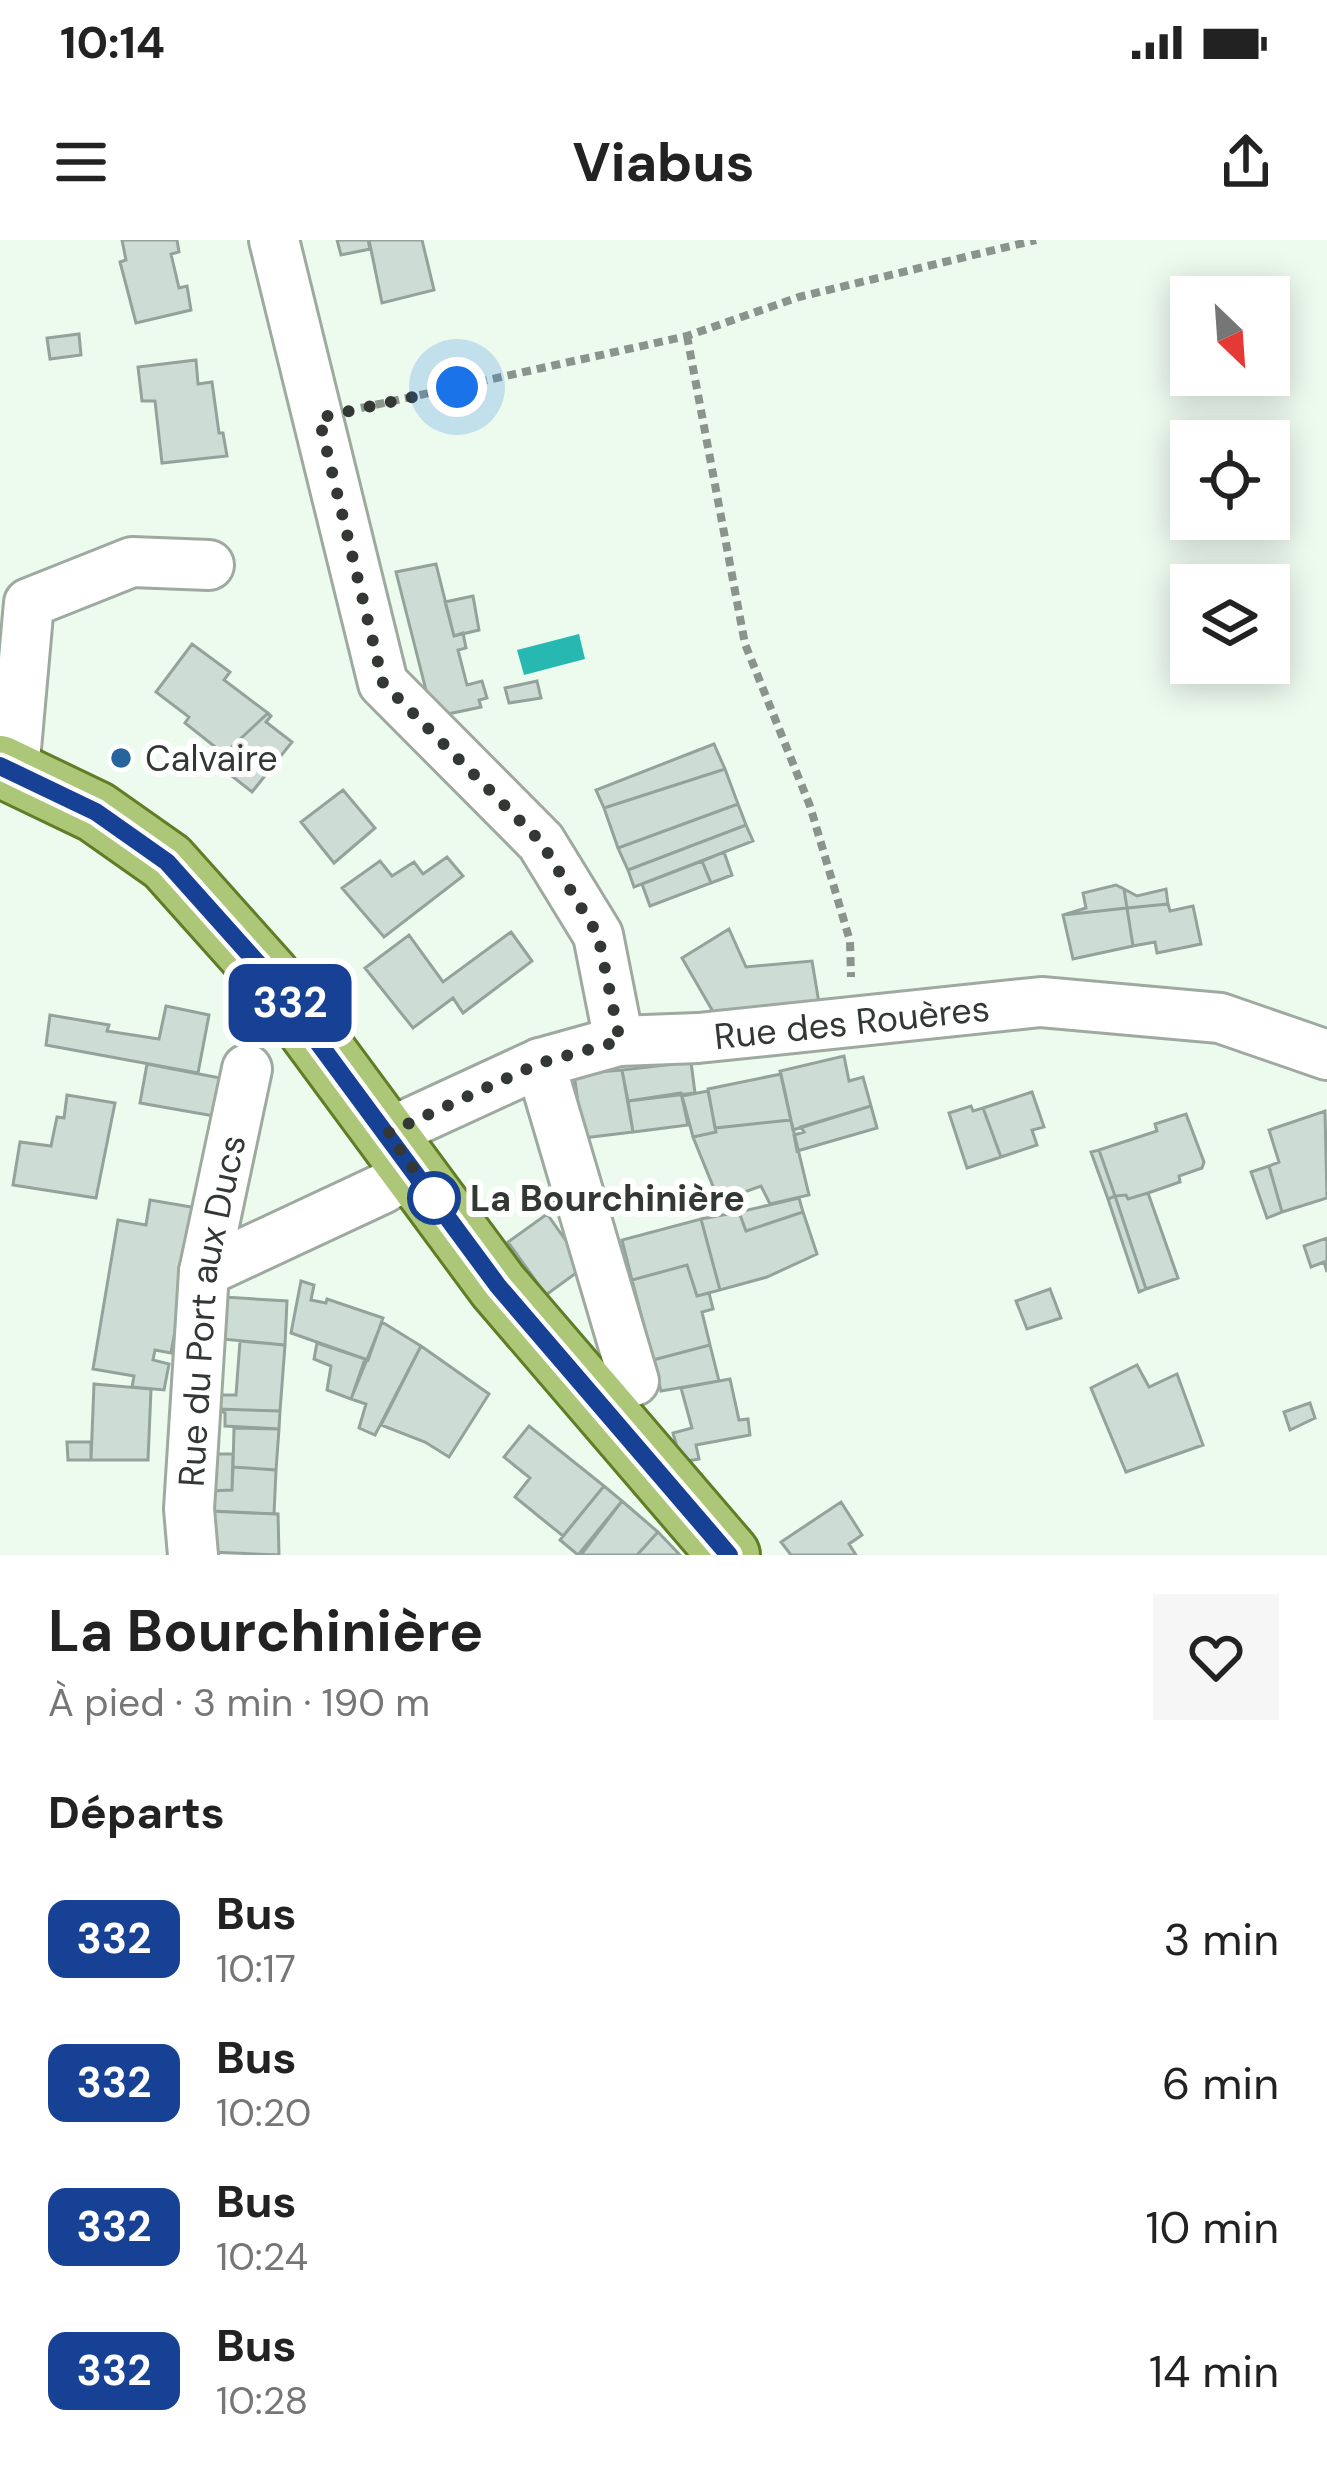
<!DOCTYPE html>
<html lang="fr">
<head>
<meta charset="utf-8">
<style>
  :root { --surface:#fff; --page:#f6f6f6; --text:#222; --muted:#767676 }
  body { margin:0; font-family:"DM Sans",sans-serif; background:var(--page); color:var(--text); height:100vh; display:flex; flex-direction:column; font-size:45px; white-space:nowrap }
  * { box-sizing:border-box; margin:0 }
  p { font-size:39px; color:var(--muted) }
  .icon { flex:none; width:66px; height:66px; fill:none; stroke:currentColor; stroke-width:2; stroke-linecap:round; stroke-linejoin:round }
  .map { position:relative; height:1315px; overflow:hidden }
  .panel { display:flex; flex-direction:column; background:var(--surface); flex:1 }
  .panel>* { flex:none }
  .badge { padding:0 24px; border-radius:18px; font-size:42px; line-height:78px }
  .needle { width:78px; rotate:155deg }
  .fabs { position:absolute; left:1170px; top:36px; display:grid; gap:24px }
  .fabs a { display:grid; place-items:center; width:120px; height:120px; border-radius:0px; background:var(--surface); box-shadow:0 6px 30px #0003; font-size:60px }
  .you { position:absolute; width:60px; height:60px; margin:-30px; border:9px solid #fff; border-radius:50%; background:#1a73e8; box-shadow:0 0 0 18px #1a73e833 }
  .map>.badge { position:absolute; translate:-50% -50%; box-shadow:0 0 0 6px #fff }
  h2 { padding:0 48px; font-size:45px; line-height:108px }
  .round { display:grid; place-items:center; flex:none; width:126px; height:126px; border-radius:0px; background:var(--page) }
  .overview { display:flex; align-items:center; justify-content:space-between; height:204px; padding:0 48px }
  h1 { font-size:57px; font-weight:700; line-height:90px }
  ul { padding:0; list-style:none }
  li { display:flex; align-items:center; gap:36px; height:144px; padding:0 48px }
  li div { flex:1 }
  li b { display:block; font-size:45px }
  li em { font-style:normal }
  li .badge { min-width:132px; font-weight:700; text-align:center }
  .status { display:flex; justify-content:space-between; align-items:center; height:84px; padding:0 60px; background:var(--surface); direction:ltr }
  .status svg { height:33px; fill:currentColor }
  header { display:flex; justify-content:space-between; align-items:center; height:156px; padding:0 48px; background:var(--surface); font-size:54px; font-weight:700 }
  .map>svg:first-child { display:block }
</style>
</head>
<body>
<div class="status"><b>10:14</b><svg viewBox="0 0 49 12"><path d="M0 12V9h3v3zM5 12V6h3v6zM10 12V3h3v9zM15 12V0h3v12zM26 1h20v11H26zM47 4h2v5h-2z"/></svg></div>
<header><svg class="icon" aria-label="menu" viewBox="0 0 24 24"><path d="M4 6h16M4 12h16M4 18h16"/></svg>Viabus<svg class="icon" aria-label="share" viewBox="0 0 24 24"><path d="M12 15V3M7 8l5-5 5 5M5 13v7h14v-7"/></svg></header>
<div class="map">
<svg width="1327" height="1315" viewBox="0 0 1327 1315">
  <rect width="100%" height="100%" fill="#edfaee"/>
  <path fill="#27b9b1" d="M 579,394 L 585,419 L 524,435 L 517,410 Z"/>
  <path fill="#cdddd6" stroke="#93a39c" stroke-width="3" d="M 122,0 L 177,0 L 179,12 L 171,14 L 179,48 L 187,46 L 191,70 L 136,83 L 120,22 L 126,20 Z
    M 337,0 L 368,0 L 370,9 L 341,15 Z
    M 369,0 L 422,0 L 434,50 L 382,63 Z
    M 79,94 L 81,115 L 50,119 L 47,98 Z
    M 196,120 L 198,144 L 212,142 L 219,193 L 223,193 L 227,216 L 162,223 L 155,161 L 142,161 L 138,127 Z
    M 436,324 L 454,396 L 463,393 L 466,408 L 458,410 L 467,445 L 482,441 L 487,458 L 479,460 L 481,467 L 443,475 L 429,462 L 396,332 Z
    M 473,356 L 479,390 L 454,396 L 445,362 Z
    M 192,404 L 230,432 L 224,440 L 268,473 L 224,514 L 185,483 L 189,477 L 156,452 Z
    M 537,441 L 541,458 L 509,463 L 505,448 Z
    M 268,473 L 271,476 L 266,482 L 292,502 L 252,552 L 228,533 L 235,522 L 224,514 Z
    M 714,504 L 725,529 L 604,568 L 596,550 Z
    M 725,529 L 738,564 L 618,608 L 604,568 Z
    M 343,550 L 375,588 L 334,623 L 301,582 Z
    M 738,564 L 746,585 L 628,630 L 618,608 Z
    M 746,585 L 753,601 L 634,647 L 628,630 Z
    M 724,612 L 732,635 L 711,643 L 702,621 Z
    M 447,617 L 463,636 L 384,697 L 342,648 L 380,621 L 392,636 L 414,622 L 423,634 Z
    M 702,621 L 711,643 L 650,666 L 642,644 Z
    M 1116,645 L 1124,649 L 1127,668 L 1063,675 L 1086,668 L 1083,653 Z
    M 1124,649 L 1137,656 L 1166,649 L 1168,664 L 1127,668 Z
    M 1168,664 L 1170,671 L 1193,666 L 1201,704 L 1157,713 L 1155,702 L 1133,706 L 1127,668 Z
    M 1127,668 L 1133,706 L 1073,719 L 1063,675 Z
    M 729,689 L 746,727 L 812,721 L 820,769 L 719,782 L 682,718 Z
    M 511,692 L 532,721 L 463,773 L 453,758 L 413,788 L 365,728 L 409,695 L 443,742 Z
    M 166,766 L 209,775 L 198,833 L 46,805 L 50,775 L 109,785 L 107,791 L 159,799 Z
    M 844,816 L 849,841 L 863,837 L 871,866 L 793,890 L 780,831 Z
    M 691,822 L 695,853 L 628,861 L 622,830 Z
    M 147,824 L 220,838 L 214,876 L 140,863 Z
    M 622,830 L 633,892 L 583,898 L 574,834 Z
    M 781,834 L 791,880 L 715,888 L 708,849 Z
    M 708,851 L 716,892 L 693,897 L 682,856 Z
    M 1032,852 L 1044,887 L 1032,890 L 1037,905 L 1001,917 L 983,868 Z
    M 681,853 L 688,885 L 633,892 L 628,861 Z
    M 67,855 L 115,863 L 96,958 L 13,945 L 20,902 L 51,906 L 57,877 L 64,878 Z
    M 871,866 L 877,888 L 797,911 L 794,895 L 804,892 L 801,887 Z
    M 971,866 L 973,871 L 983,868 L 1001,917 L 967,928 L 949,873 Z
    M 1325,871 L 1327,958 L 1282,972 L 1269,926 L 1279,922 L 1269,890 Z
    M 1186,874 L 1204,922 L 1202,928 L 1179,936 L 1180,942 L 1148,953 L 1128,959 L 1126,955 L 1115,956 L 1099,910 L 1157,891 L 1155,884 Z
    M 791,880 L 809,955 L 770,964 L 761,946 L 719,961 L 693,897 L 716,892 L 715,888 Z
    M 1099,910 L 1115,956 L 1108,959 L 1091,912 Z
    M 1269,926 L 1282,972 L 1267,978 L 1251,932 Z
    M 1148,953 L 1178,1038 L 1146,1049 L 1115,956 L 1126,955 L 1128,959 Z
    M 1115,956 L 1146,1049 L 1139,1052 L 1108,959 Z
    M 799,958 L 803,972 L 746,991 L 739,972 Z
    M 150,960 L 197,968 L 171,1113 L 155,1110 L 153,1120 L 169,1124 L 164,1150 L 132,1147 L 134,1136 L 93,1129 L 118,980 L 146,985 Z
    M 739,972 L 746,991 L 803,972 L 817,1014 L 767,1037 L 720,1050 L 701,979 Z
    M 547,974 L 567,1002 L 579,995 L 587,1025 L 546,1055 L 508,1002 Z
    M 701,979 L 720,1050 L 697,1056 L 687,1025 L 632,1040 L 622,1000 Z
    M 1327,998 L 1327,1032 L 1324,1022 L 1311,1027 L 1304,1006 Z
    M 687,1025 L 697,1056 L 709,1053 L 713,1069 L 702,1072 L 710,1105 L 653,1120 L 632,1040 Z
    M 301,1041 L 314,1045 L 311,1060 L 326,1063 L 327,1059 L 383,1078 L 368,1120 L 291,1093 Z
    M 1050,1049 L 1061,1078 L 1027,1089 L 1016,1061 Z
    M 224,1057 L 287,1061 L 285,1105 L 222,1099 Z
    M 382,1082 L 421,1106 L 375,1195 L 359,1188 L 366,1164 L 351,1159 Z
    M 240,1101 L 285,1105 L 280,1171 L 217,1169 L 218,1155 L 236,1155 Z
    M 317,1103 L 365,1119 L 351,1159 L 327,1150 L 331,1126 L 314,1119 Z
    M 710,1105 L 719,1141 L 661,1151 L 653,1120 Z
    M 421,1106 L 489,1154 L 449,1217 L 425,1202 L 381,1185 Z
    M 1137,1125 L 1149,1147 L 1177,1134 L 1203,1205 L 1126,1232 L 1091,1148 Z
    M 730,1139 L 739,1180 L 748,1179 L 750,1195 L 696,1205 L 699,1219 L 681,1222 L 673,1193 L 692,1188 L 681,1148 Z
    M 94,1144 L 151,1149 L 148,1220 L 91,1220 Z
    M 1310,1163 L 1315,1178 L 1290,1190 L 1284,1172 Z
    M 217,1169 L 280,1171 L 279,1189 L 225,1186 L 225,1173 Z
    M 529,1186 L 604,1246 L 563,1296 L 515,1257 L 530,1238 L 504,1217 Z
    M 234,1188 L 279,1189 L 276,1230 L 233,1227 Z
    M 67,1202 L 91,1202 L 91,1220 L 68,1220 Z
    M 207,1214 L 233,1214 L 232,1250 L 209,1251 Z
    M 233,1227 L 276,1230 L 274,1274 L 209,1271 L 209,1251 L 232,1250 Z
    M 604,1246 L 622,1261 L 578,1315 L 560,1300 Z
    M 622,1261 L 658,1292 L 637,1315 L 581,1315 Z
    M 841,1262 L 862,1295 L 849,1304 L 856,1315 L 791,1315 L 781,1302 Z
    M 212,1271 L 278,1274 L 279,1315 L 211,1312 Z
    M 658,1292 L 680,1315 L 637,1315 Z"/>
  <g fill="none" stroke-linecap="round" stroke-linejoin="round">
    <g stroke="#9ea99f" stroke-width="54">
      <g id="minor">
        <path d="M 274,0 L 383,443 L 541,602 L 598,695 L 619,801"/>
        <path d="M 14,531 L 29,363 L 132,322 L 209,325"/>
        <path d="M 540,823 L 634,1141"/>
        <path id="s1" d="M 388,893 L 540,823 L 619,801 L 698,798 L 1041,762 L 1220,778 L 1327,815"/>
        <path d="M 204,1032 L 382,949 L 413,930"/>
        <path id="s2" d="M 193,1315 L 189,1269 L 204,1032 L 247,829"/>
      </g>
    </g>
    <g stroke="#5e7d25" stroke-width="66">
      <path id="major" d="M 0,526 L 96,572 L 167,622 L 269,736 L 498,1046 L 729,1315"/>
    </g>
    <path stroke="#8b948c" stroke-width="8" stroke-dasharray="9 6" stroke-linecap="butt" d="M 687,96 L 745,404 L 810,566 L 850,701 L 851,737
      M 361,168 L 687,96 L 799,57 L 1036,0"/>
    <use href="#minor" stroke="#fff" stroke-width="48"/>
    <use href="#major" stroke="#acc777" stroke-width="60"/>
  </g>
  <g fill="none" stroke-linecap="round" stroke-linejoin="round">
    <g stroke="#fff" stroke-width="27">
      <path id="line" d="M 0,526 L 96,572 L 167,622 L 269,736 L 498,1046 L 729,1315"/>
    </g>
    <use href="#line" stroke="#164194" stroke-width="18"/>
    <path stroke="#343834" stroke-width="12" stroke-dasharray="0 21.6" d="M 434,958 L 442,969 L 388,893 L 540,823 L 620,801 L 598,695 L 541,602 L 383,443 L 319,178 L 457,147"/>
  </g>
  <circle fill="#27649b" stroke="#fff" stroke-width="4.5" cx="121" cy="518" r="12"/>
  <circle fill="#fff" stroke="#164194" stroke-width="6" cx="434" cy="958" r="24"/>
  <g text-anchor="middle" stroke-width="12" stroke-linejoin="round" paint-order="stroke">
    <g font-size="36" fill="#343834" stroke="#fff" text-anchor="start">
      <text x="145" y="531">Calvaire</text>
    </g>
    <g font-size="36" fill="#343834" stroke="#fff">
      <text dy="13" stroke="none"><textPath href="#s1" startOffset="483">Rue des Rouères</textPath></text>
      <text dy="13" stroke="none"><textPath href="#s2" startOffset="246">Rue du Port aux Ducs</textPath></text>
    </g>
    <g font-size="36" font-weight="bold" fill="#343834" stroke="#fff" text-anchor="start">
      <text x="470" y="971">La Bourchinière</text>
    </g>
  </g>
</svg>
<div class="fabs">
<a><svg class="needle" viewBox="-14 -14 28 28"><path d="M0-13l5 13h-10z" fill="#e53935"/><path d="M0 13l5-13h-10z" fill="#767676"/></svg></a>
<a><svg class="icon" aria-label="locate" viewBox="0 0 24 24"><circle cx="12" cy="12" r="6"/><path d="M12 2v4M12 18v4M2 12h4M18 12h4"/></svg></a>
<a><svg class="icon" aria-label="layers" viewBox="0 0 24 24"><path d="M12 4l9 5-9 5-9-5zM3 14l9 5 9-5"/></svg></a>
</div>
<div class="you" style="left:457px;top:147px"></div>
<b class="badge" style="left:290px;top:763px;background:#164194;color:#fff">332</b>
</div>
<section class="panel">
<div class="overview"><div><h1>La Bourchinière</h1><p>À pied · 3 min · 190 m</p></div><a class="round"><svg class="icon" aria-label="heart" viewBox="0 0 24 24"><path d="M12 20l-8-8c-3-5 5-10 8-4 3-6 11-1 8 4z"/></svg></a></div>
<h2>Départs</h2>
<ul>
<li><span class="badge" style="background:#164194;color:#fff">332</span><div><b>Bus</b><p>10:17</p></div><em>3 min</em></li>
<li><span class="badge" style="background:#164194;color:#fff">332</span><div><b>Bus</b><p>10:20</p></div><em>6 min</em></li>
<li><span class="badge" style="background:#164194;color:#fff">332</span><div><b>Bus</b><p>10:24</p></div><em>10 min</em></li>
<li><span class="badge" style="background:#164194;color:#fff">332</span><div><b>Bus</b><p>10:28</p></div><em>14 min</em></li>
</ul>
</section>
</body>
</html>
